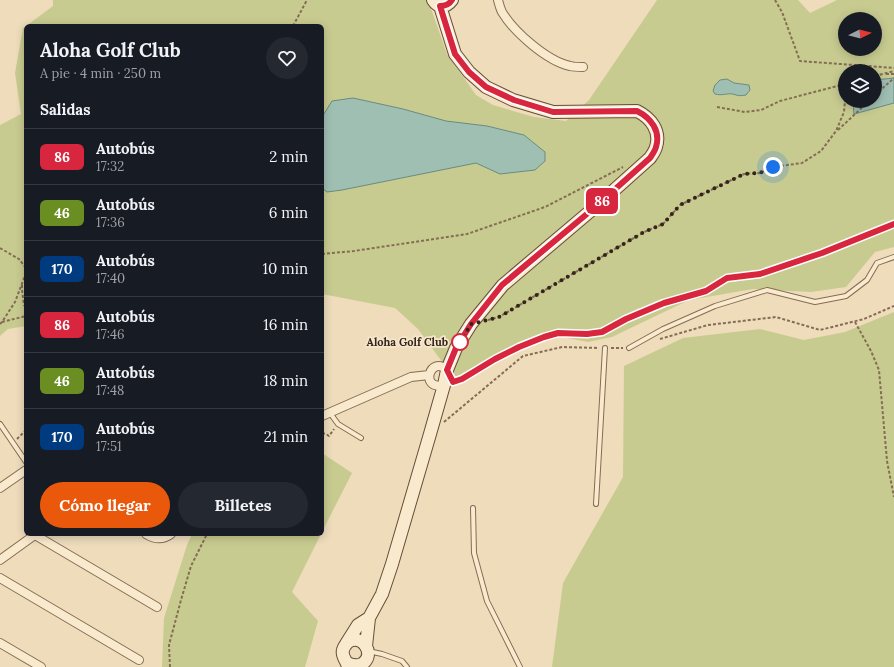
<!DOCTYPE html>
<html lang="es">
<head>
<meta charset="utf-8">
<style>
  :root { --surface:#171b24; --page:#242831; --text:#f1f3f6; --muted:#9ea1a6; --line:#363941; --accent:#ea580c }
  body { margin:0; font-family:Lora,serif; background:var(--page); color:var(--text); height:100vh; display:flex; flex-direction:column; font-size:15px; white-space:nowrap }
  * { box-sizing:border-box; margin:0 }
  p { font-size:13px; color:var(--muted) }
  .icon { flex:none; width:22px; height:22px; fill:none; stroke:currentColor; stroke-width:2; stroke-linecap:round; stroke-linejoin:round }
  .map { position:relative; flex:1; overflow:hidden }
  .panel { position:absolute; left:24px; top:24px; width:300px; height:512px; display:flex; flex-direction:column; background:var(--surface); border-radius:6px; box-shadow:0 2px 10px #0003 }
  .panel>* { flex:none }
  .badge { padding:0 8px; border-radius:6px; font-size:14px; line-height:26px }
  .needle { width:26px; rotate:84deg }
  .tools { position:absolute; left:838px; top:12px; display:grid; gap:8px }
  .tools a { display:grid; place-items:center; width:44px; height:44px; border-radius:50%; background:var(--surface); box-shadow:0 2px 10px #0003; font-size:20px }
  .you { position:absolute; width:20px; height:20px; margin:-10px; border:3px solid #fff; border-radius:50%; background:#1a73e8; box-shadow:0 0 0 6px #1a73e833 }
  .map>.badge { position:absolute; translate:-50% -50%; box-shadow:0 0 0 2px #fff }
  h2 { padding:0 16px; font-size:15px; line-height:36px }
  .round { display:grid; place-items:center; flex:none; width:42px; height:42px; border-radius:21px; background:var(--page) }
  .head { display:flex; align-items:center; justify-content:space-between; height:68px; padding:0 16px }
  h1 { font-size:19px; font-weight:700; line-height:30px }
  .primary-button { display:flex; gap:8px; margin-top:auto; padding:8px 16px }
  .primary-button a { flex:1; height:46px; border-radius:24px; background:var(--accent); color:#fff; font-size:16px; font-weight:700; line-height:46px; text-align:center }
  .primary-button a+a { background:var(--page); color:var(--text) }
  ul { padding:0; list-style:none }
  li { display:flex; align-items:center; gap:12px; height:56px; padding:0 16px; border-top:1px solid var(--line) }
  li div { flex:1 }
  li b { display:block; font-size:15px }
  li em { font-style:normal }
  li .badge { min-width:44px; font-weight:700; text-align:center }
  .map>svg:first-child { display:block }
</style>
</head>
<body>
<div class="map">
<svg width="894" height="667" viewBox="0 0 894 667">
  <rect width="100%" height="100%" fill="#eedcbb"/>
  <path fill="#c8cb90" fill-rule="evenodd" d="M 53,0 L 428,0 L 447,54 L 476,95 L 493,105 L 534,117 L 566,121 L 589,100 L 657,0 L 798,0 L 810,13 L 837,0 L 894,0 L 894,247 L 875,252 L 846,287 L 811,292 L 753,289 L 689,300 L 612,337 L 588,342 L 547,334 L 495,355 L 454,378 L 418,329 L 395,308 L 322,294 L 322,26 L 26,26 L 53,6 ZM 845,19 L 875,19 L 875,49 L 845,49 ZM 845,71 L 875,71 L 875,101 L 845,101 Z
    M 26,26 L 26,326 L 8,329 L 0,336 L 0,125 L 21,114 L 15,73 L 23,28 Z
    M 894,312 L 894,667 L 552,667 L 563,583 L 623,477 L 624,366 L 683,338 L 760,329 L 804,340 L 845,332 Z
    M 322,453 L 352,473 L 322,532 Z
    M 192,534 L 321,534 L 292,592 L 318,621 L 305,667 L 162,667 L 164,618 L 187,545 Z"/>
  <path fill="#a0bfb3" stroke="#688c80" d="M 894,78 L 894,103 L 854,114 L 853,101 L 875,101 L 875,80 Z
    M 727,79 L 734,83 L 749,85 L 750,90 L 746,95 C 741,96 738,96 733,94 C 727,93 722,96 715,94 L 713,91 L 715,85 L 720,80 Z
    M 353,98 L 403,109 L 446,121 L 487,126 L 524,135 L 545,152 L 545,161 L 535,170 L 500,174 L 476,163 L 342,190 L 327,192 L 322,188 L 322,117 L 332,101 Z"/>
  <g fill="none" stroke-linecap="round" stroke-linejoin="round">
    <g stroke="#856c55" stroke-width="6">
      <path id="lane" d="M 629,348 L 663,329 L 715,306 L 767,290 L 815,302 L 846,296 L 867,280 L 877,263 L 894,257
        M 449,375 L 453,382 L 462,379 L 495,359 L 519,347 L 544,337 L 558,333 L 587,334 L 602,332 L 626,319 L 664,303 L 706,291 L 727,278 L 760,273 L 822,253 L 894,224
        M 330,413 L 338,424 L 361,438
        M 0,424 L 26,462
        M 596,504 L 605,348
        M 473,508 L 474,553 L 487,601 L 520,667
        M 368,651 L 382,654 L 402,661 L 407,667"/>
    </g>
    <g stroke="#856c55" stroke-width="10">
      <path id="street" d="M 498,0 C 499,4 500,8 502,12 C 514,32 547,61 570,66 C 574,67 579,67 583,67
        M 444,385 C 419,391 430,354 447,370
        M 322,416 L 411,377 L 429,375
        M 0,488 L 26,470
        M 146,534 C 154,539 163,540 171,534
        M 35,535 L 157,607
        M 0,560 L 36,534
        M 0,578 L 139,660
        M 0,643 L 41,667"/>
    </g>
    <g stroke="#664d39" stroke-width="14">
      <path id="secondary" d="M 433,0 C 438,8 446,8 452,0
        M 346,644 L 358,625 L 369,618
        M 366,646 L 369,618 L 382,594 L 392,564 L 430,434 L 444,385 L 447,370 L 456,348 L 471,324 L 503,285 L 594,208 L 650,158 C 652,155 655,151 656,147 C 661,131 651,118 637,111 L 553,112 L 513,100 L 486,87 L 469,72 L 455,54 L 440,6
        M 347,663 C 352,665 357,667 362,664 C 376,655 363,633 348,642 C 346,644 344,646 343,650 C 341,656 347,661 348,667"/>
    </g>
    <path stroke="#856c55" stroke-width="2" stroke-dasharray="3 2" stroke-linecap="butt" d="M 775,0 L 782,12 L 800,61 L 894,68
      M 293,26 L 307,0
      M 886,74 L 894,74
      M 875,76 L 894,71
      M 875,95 L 894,78
      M 717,107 L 745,112 L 761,110 L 780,101 L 845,84
      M 838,130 L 869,101
      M 0,248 L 19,259 L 26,268
      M 322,254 L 354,251 L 467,234 L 545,207 L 623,167
      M 22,285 L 22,290 L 24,305 L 26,307
      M 488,320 L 499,317 L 644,232 L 663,224 L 680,205 L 744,174 L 760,173 L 773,167 L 802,163 L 821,151 L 836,131 L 844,112 L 845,101
      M 2,322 L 26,316
      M 855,322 L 871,351 L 879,370 L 887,461 L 894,497
      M 0,324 L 2,322 L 15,302 L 26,273
      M 660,339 L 708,325 L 776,317 L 820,330 L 864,319 L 894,306
      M 611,348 L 623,348
      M 444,422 L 523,356 L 562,347 L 599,348
      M 322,433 L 326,434 L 329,436 L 334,429
      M 17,439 L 26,430
      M 170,667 L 169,645 L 181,600 L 191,566 L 207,534"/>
    <use href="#lane" stroke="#f9eace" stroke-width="4"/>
    <use href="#street" stroke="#f9eace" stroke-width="8"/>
    <use href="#secondary" stroke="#f9eace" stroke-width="12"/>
  </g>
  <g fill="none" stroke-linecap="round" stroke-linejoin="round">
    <g stroke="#fff" stroke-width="9">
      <path id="line" d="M 452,0 C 449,5 445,6 440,6 L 455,54 L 469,72 L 486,87 L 514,100 L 553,112 L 637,111 C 651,118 661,131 656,147 C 655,151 652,155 650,158 L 594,208 L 502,285 L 471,324 L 456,348 L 447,370 L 453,382 L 462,379 L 495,359 L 519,347 L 544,337 L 558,333 L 587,334 L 602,332 L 626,319 L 664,303 L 706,291 L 727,278 L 760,274 L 822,253 L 894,224"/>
    </g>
    <use href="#line" stroke="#d7263d" stroke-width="6"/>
    <path stroke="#34251a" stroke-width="4" stroke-dasharray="0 7.2" d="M 460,342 L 471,324 L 499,317 L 644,232 L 663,224 L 680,205 L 744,174 L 760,173 L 773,167"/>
  </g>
  <circle fill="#fff" stroke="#d7263d" stroke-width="2" cx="460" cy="342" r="8"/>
  <g text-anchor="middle" stroke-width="3.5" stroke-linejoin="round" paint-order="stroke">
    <g font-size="11" font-weight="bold" fill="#34251a" stroke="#f5e6cb" text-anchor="end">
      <text x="448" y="346">Aloha Golf Club</text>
    </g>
  </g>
</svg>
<div class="tools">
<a><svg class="needle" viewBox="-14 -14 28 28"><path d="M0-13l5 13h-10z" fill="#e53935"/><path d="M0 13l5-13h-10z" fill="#9ea1a6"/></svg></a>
<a><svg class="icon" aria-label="layers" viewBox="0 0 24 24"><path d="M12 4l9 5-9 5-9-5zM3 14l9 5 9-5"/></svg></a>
</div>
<div class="you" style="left:773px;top:167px"></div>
<b class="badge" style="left:602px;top:201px;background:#d7263d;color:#fff">86</b>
<section class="panel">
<div class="head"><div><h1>Aloha Golf Club</h1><p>A pie · 4 min · 250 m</p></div><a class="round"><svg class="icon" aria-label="heart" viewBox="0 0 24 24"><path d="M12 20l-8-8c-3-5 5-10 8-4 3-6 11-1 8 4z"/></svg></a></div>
<h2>Salidas</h2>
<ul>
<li><span class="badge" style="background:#d7263d;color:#fff">86</span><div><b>Autobús</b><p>17:32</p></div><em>2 min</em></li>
<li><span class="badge" style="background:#6b8e23;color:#fff">46</span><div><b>Autobús</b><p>17:36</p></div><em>6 min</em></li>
<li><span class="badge" style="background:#003b80;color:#fff">170</span><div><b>Autobús</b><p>17:40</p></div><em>10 min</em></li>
<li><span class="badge" style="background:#d7263d;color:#fff">86</span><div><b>Autobús</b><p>17:46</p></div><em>16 min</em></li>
<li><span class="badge" style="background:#6b8e23;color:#fff">46</span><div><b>Autobús</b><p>17:48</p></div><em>18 min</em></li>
<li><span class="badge" style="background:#003b80;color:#fff">170</span><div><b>Autobús</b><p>17:51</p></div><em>21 min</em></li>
</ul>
<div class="primary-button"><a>Cómo llegar</a><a>Billetes</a></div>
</section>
</div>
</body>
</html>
